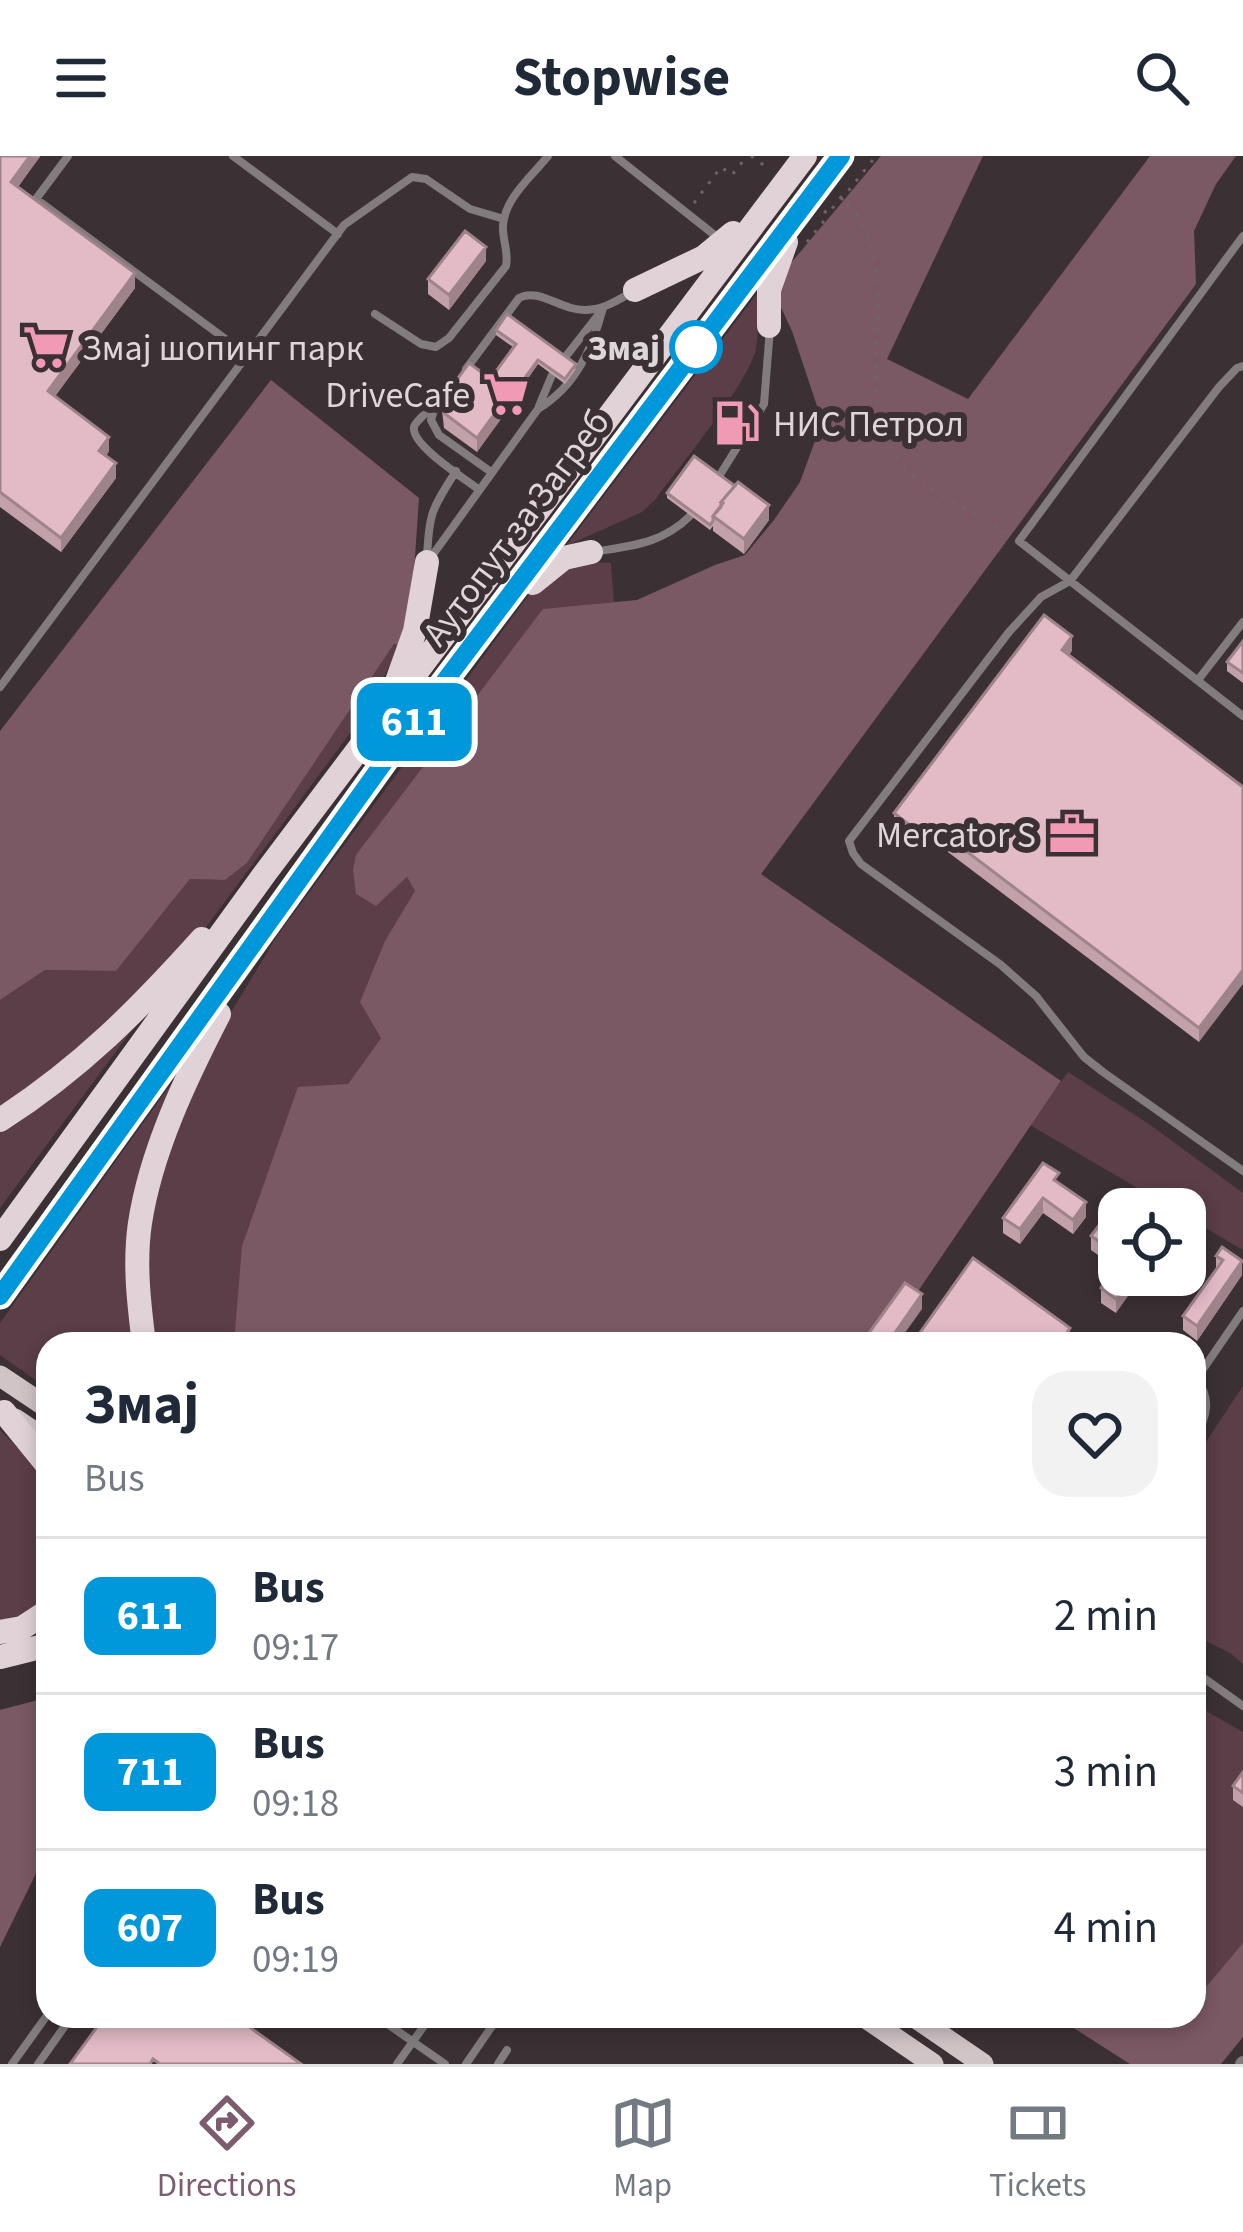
<!DOCTYPE html>
<html lang="en">
<head>
<meta charset="utf-8">
<style>
  :root { --surface:#fff; --page:#f2f2f3; --text:#1f2937; --muted:#747a83; --line:#e0e1e3; --accent:#7d5c70 }
  body { margin:0; font-family:"Source Sans 3",sans-serif; background:var(--page); color:var(--text); height:100vh; display:flex; flex-direction:column; font-size:45px; white-space:nowrap }
  * { box-sizing:border-box; margin:0 }
  p { font-size:39px; color:var(--muted) }
  .icon { flex:none; width:66px; height:66px; fill:none; stroke:currentColor; stroke-width:2; stroke-linecap:round; stroke-linejoin:round }
  .map { position:relative; flex:1; overflow:hidden }
  .panel { position:absolute; left:36px; top:1176px; width:1170px; height:696px; display:flex; flex-direction:column; background:var(--surface); border-radius:36px; box-shadow:0 6px 18px #0003 }
  .panel>* { flex:none }
  .badge { padding:0 24px; border-radius:18px; font-size:42px; line-height:78px }
  .tools { position:absolute; left:1098px; top:1032px; display:grid; gap:24px }
  .tools a { display:grid; place-items:center; width:108px; height:108px; border-radius:24px; background:var(--surface); box-shadow:0 6px 18px #0003; font-size:60px }
  .map>.badge { position:absolute; translate:-50% -50%; box-shadow:0 0 0 6px #fff }
  .round { display:grid; place-items:center; flex:none; width:126px; height:126px; border-radius:36px; background:var(--page) }
  .head { display:flex; align-items:center; justify-content:space-between; height:204px; padding:0 48px }
  h1 { font-size:57px; font-weight:700; line-height:90px }
  ul { padding:0; list-style:none }
  li { display:flex; align-items:center; gap:36px; height:156px; padding:0 48px; border-top:3px solid var(--line) }
  li div { flex:1 }
  li b { display:block; font-size:45px }
  li em { font-style:normal }
  li .badge { min-width:132px; font-weight:700; text-align:center }
  header { display:flex; justify-content:space-between; align-items:center; height:156px; padding:0 48px; background:var(--surface); font-size:54px; font-weight:700 }
  .tabs { display:flex; justify-content:space-around; align-items:center; height:168px; border-top:3px solid var(--line); background:var(--surface); font-size:33px; color:var(--muted) }
  .tabs a { display:grid; justify-items:center; gap:6px }
  .tabs .active { color:var(--accent) }
  .map>svg:first-child { display:block }
</style>
</head>
<body>
<header><svg class="icon" aria-label="menu" viewBox="0 0 24 24"><path d="M4 6h16M4 12h16M4 18h16"/></svg>Stopwise<svg class="icon" aria-label="search" viewBox="0 0 24 24"><circle cx="10" cy="10" r="6"/><path d="M15 15l6 6"/></svg></header>
<div class="map">
<svg width="1243" height="1908" viewBox="0 0 1243 1908">
  <rect width="100%" height="100%" fill="#3b3134"/>
  <path fill="#5b3e47" d="M 759,135 C 757,154 759,174 756,192 C 751,224 678,312 656,343 L 642,356 L 566,390 Z
    M 585,406 L 611,407 L 614,446 L 543,454 L 353,714 L 357,739 L 376,749 L 407,721 L 416,736 L 385,785 L 381,882 L 348,928 L 234,1188 L 150,1188 L 146,1077 L 158,1022 L 179,964 L 227,863 L 277,780 L 540,424 Z
    M 394,488 L 400,489 L 374,541 L 353,573 L 195,786 L 152,832 L 0,955 L 0,844 L 45,814 L 116,815 L 190,723 L 225,724 L 247,707 Z
    M 135,870 L 0,1052 L 0,973 Z
    M 191,900 L 160,968 L 136,1188 L 48,1188 L 48,1233 L 0,1199 L 0,1167 Z
    M 1068,916 L 1149,968 L 1243,1037 L 1243,1094 L 1185,1060 L 1185,1053 L 1173,1053 L 1030,969 Z
    M 1243,1230 L 1243,1508 L 1230,1497 L 1194,1479 L 1194,1304 Z
    M 0,1274 L 48,1323 L 48,1444 L 22,1463 L 0,1468 Z
    M 1194,1548 L 1243,1576 L 1243,1787 L 1194,1845 Z"/>
  <path fill="#7b5964" d="M 881,0 L 983,0 L 887,203 L 968,243 L 1150,0 L 1236,0 L 1216,28 L 1194,75 L 1196,128 L 761,718 L 1061,925 L 882,1188 L 234,1188 L 242,1090 L 298,931 L 348,928 L 381,882 L 360,846 L 385,785 L 415,735 L 407,721 L 376,750 L 356,738 L 353,714 L 356,699 L 543,453 L 637,444 L 715,409 L 745,399 L 774,364 L 800,326 L 815,285 L 817,250 L 792,175 L 778,145 L 791,107 Z
    M 271,224 L 419,342 L 413,430 L 400,489 L 394,488 L 247,707 L 225,724 L 190,723 L 116,815 L 45,814 L 0,844 L 0,575 Z
    M 42,1543 L 48,1543 L 48,1693 L 0,1791 L 0,1554 Z
    M 1243,1787 L 1243,1881 L 1221,1908 L 1130,1908 L 1055,1860 L 1194,1860 L 1194,1845 Z"/>
  <g fill="none" stroke-linecap="round" stroke-linejoin="round">
    <path stroke="#6e6567" stroke-width="3" stroke-dasharray="3 9" stroke-linecap="butt" d="M 751,0 L 769,13
      M 841,44 L 876,0
      M 694,47 L 721,11 L 732,19 L 747,0
      M 824,55 L 828,58 L 841,41 C 913,106 850,224 892,295 C 913,331 977,357 1011,380
      M 807,86 L 828,60"/>
    <path stroke="#827c7e" stroke-width="8" d="M 68,0 L 36,43 L 247,199
      M 233,0 L 338,78
      M 615,0 L 717,81
      M 1243,80 L 1019,385 L 1243,560
      M 375,158 L 421,188 L 436,191 L 449,182 L 506,110 C 509,96 502,83 503,69 C 505,42 532,20 548,0
      M 563,204 L 599,158
      M 1243,210 L 1237,212 L 1219,231 L 1070,425 L 1041,441 L 1009,476 L 849,685 L 853,697 L 861,708 L 1001,809 L 1036,840 L 1084,901 L 1103,916 L 1243,1015
      M 466,213 L 519,142 C 539,131 561,155 586,154 C 605,153 618,144 634,135
      M 449,235 C 443,242 415,265 414,271 C 411,289 464,322 478,333
      M 539,250 L 552,219
      M 434,254 L 431,264 L 439,279 L 491,316
      M 718,322 L 764,248 L 770,172
      M 593,396 C 630,390 662,388 690,360
      M 427,402 C 429,356 432,353 456,315
      M 429,404 L 538,253 C 576,230 592,193 603,152
      M 1198,524 L 1243,466
      M 0,531 L 344,69 L 412,21 L 426,23 L 470,53 L 504,63
      M 1197,1222 L 1243,1155
      M 1194,1282 C 1208,1260 1212,1242 1195,1221
      M 1194,1515 L 1243,1550
      M 376,1860 L 445,1908
      M 12,1908 L 48,1858
      M 38,1908 L 72,1860
      M 397,1908 L 431,1860
      M 466,1908 L 499,1860
      M 498,1908 L 507,1894"/>
    <path stroke="#827c7e" stroke-width="14" d="M 1242,1908 L 1243,1907"/>
    <path stroke="#d0c4c7" stroke-width="21" d="M 0,1220 L 48,1252
      M 15,1263 L 48,1285
      M 863,1860 L 933,1908
      M 913,1860 L 983,1908"/>
    <path stroke="#e0d2d6" stroke-width="24" d="M 635,134 L 704,101 L 733,77
      M 769,170 L 769,134 L 786,86
      M 533,427 L 564,402 L 591,396
      M 395,531 L 415,475 L 427,406
      M 0,964 C 81,912 138,854 202,783
      M 0,1083 L 266,716 L 805,0
      M 0,1140 L 367,629 L 841,0
      M 144,1188 C 139,1148 134,1107 140,1067 C 151,995 186,922 219,858
      M 4,1256 L 48,1310
      M 0,1476 L 22,1472 L 48,1455
      M 0,1501 L 48,1489"/>
  </g>
  <path fill="#c2a1ab" d="M 0,0 L 40,0 L 18,31 L 135,132 L 55,240 L 109,295 L 106,300 L 116,322 L 61,396 L 0,351 Z
    M 486,105 L 449,154 L 428,138 L 428,123 Z
    M 496,174 L 576,213 L 565,228 L 538,208 L 477,296 L 444,272 L 441,245 L 491,222 L 513,191 L 496,179 Z
    M 694,300 L 769,364 L 744,398 L 713,375 L 713,370 L 710,374 L 667,342 L 667,337 Z
    M 1243,485 L 1243,527 L 1227,515 L 1227,506 Z
    M 1072,495 L 1069,499 L 1243,631 L 1199,886 L 932,684 L 924,694 L 894,672 L 894,657 Z
    M 1059,1027 L 1086,1061 L 1073,1078 L 1043,1057 L 1020,1088 L 1003,1077 L 1003,1062 Z
    M 1119,1075 L 1119,1119 L 1116,1157 L 1101,1147 L 1101,1132 L 1116,1112 L 1091,1094 L 1091,1080 Z
    M 1216,1100 L 1242,1119 L 1197,1185 L 1183,1174 L 1183,1160 L 1216,1114 Z
    M 1243,1616 L 1243,1651 L 1233,1644 L 1233,1630 Z"/>
  <path fill="#9e838b" d="M 30,0 L 40,1 L 11,40 L 11,26 Z
    M 486,91 L 486,105 L 449,154 L 449,139 Z
    M 135,117 L 135,132 L 48,250 L 48,235 Z
    M 538,204 L 538,208 L 510,247 L 510,251 L 477,296 L 477,282 L 510,237 Z
    M 109,281 L 109,295 L 99,309 L 99,295 Z
    M 116,307 L 116,322 L 61,396 L 61,382 Z
    M 769,349 L 769,364 L 744,398 L 744,383 Z
    M 1072,480 L 1072,495 L 1062,508 L 1062,494 Z
    M 932,669 L 932,684 L 924,694 L 924,680 Z
    M 1243,814 L 1243,828 L 1199,886 L 1199,872 Z
    M 1043,1042 L 1043,1057 L 1020,1088 L 1020,1073 Z
    M 1086,1046 L 1086,1061 L 1073,1078 L 1073,1064 Z
    M 1242,1105 L 1242,1119 L 1197,1185 L 1197,1170 Z
    M 1133,1119 L 1143,1119 L 1116,1157 L 1116,1143 Z
    M 922,1138 L 922,1153 L 897,1188 L 887,1188 Z
    M 1070,1172 L 1070,1188 L 1059,1188 Z"/>
  <path fill="#e2bbc7" stroke="#9e838b" stroke-width="3" d="M 0,0 L 30,0 L 11,26 L 135,117 L 48,235 L 109,281 L 99,295 L 116,307 L 61,382 L 0,336 Z
    M 465,75 L 486,91 L 449,139 L 428,123 Z
    M 507,158 L 576,208 L 565,223 L 538,204 L 510,242 L 510,237 L 491,222 L 516,188 L 496,174 Z
    M 469,207 L 510,237 L 477,282 L 444,257 L 441,245 Z
    M 694,300 L 735,330 L 721,346 L 721,351 L 713,360 L 713,365 L 710,369 L 667,337 Z
    M 738,326 L 769,349 L 744,383 L 713,360 L 723,347 L 721,346 Z
    M 1044,459 L 1072,480 L 1062,494 L 1243,631 L 1243,814 L 1199,872 L 932,669 L 924,680 L 894,657 Z
    M 1243,485 L 1243,517 L 1227,506 Z
    M 1043,1007 L 1059,1017 L 1054,1024 L 1086,1046 L 1073,1064 L 1043,1042 L 1020,1073 L 1003,1062 Z
    M 1103,1064 L 1119,1075 L 1119,1099 L 1091,1080 Z
    M 1222,1091 L 1242,1105 L 1197,1170 L 1183,1160 L 1223,1104 L 1216,1100 Z
    M 973,1102 L 1070,1172 L 1059,1188 L 912,1188 Z
    M 1119,1107 L 1119,1119 L 1133,1119 L 1116,1143 L 1101,1132 Z
    M 905,1127 L 922,1138 L 887,1188 L 861,1188 Z
    M 1243,1616 L 1243,1637 L 1233,1630 Z
    M 105,1860 L 234,1860 L 301,1908 L 160,1908 L 153,1903 L 150,1908 L 70,1908 Z"/>
  <g fill="none" stroke-linecap="round" stroke-linejoin="round">
    <g stroke="#fff" stroke-width="27">
      <path id="line" d="M 0,1140 L 392,595 L 841,0"/>
    </g>
    <use href="#line" stroke="#0098da" stroke-width="18"/>
  </g>
  <defs>
    <g id="supermarket-bare" transform="scale(3.6)"><path d="M-6-5.5h2.5l.6 2H6L4.5 2H-2.5L-4.4-4H-6ZM-1.5 3.2a1.3 1.3 0 1 0 .1 0ZM3 3.2a1.3 1.3 0 1 0 .1 0Z" fill="#f09ab6" stroke="#3b3134" stroke-width="2.5" paint-order="stroke"/></g>
    <g id="fuel-bare" transform="scale(3.6)"><path d="M-5.5-6h7V0h2V4h1.3V-2.5L3-4.5l.8-.8L6-3V5H2.5V1h-1V6h-7ZM-4.2-4.7v3.2H.2V-4.7Z" fill="#f09ab6" stroke="#3b3134" stroke-width="2.5" paint-order="stroke"/></g>
    <g id="office-bare" transform="scale(3.6)"><path d="M-6-3h4V-5.5h4V-3h4V5H-6ZM-1-4.5V-3h2v-1.5ZM-6 0V1H6V0Z" fill="#f09ab6" stroke="#3b3134" stroke-width="2.5" paint-order="stroke"/></g>
  </defs>
  <g fill-rule="evenodd">
    <use href="#supermarket-bare" x="46" y="191"/>
    <use href="#supermarket-bare" x="506" y="238"/>
    <use href="#fuel-bare" x="737" y="267"/>
    <use href="#office-bare" x="1072" y="678"/>
  </g>
  <circle fill="#fff" stroke="#0098da" stroke-width="6" cx="696" cy="191" r="24"/>
  <g text-anchor="middle" stroke-width="12" stroke-linejoin="round" paint-order="stroke">
    <g font-size="36" fill="#ded7d9" stroke="#3b3134" text-anchor="start">
      <text x="82" y="204">Змај шопинг парк</text>
      <text x="470" y="251" text-anchor="end">DriveCafe</text>
      <text x="773" y="280">НИС Петрол</text>
      <text x="1036" y="691" text-anchor="end">Mercator S</text>
    </g>
    <g font-size="36" font-weight="bold" fill="#ded7d9" stroke="#3b3134" text-anchor="end">
      <text x="660" y="204">Змај</text>
    </g>
    <g font-size="36" fill="#ded7d9" stroke="#3b3134">
      <text transform="translate(515 371) rotate(-53)" y="13">Аутопут за Загреб</text>
    </g>
  </g>
</svg>
<div class="tools">
<a><svg class="icon" aria-label="locate" viewBox="0 0 24 24"><circle cx="12" cy="12" r="6"/><path d="M12 2v4M12 18v4M2 12h4M18 12h4"/></svg></a>
</div>
<b class="badge" style="left:414px;top:566px;background:#0098da;color:#fff">611</b>
<section class="panel">
<div class="head"><div><h1>Змај</h1><p>Bus</p></div><a class="round"><svg class="icon" aria-label="heart" viewBox="0 0 24 24"><path d="M12 20l-8-8c-3-5 5-10 8-4 3-6 11-1 8 4z"/></svg></a></div>
<ul>
<li><span class="badge" style="background:#0098da;color:#fff">611</span><div><b>Bus</b><p>09:17</p></div><em>2 min</em></li>
<li><span class="badge" style="background:#0098da;color:#fff">711</span><div><b>Bus</b><p>09:18</p></div><em>3 min</em></li>
<li><span class="badge" style="background:#0098da;color:#fff">607</span><div><b>Bus</b><p>09:19</p></div><em>4 min</em></li>
</ul>
</section>
</div>
<nav class="tabs">
<a class="active"><svg class="icon" aria-label="directions" viewBox="0 0 24 24"><path d="M12 3l9 9-9 9-9-9zM9 14v-3h6M13 9l2 2-2 2"/></svg>Directions</a>
<a><svg class="icon" aria-label="map" viewBox="0 0 24 24"><path d="M3 6l6-2 6 2 6-2v14l-6 2-6-2-6 2zM9 4v14M15 6v14"/></svg>Map</a>
<a><svg class="icon" aria-label="tickets" viewBox="0 0 24 24"><path d="M3 7h18v10H3zM15 7v10"/></svg>Tickets</a>
</nav>
</body>
</html>
